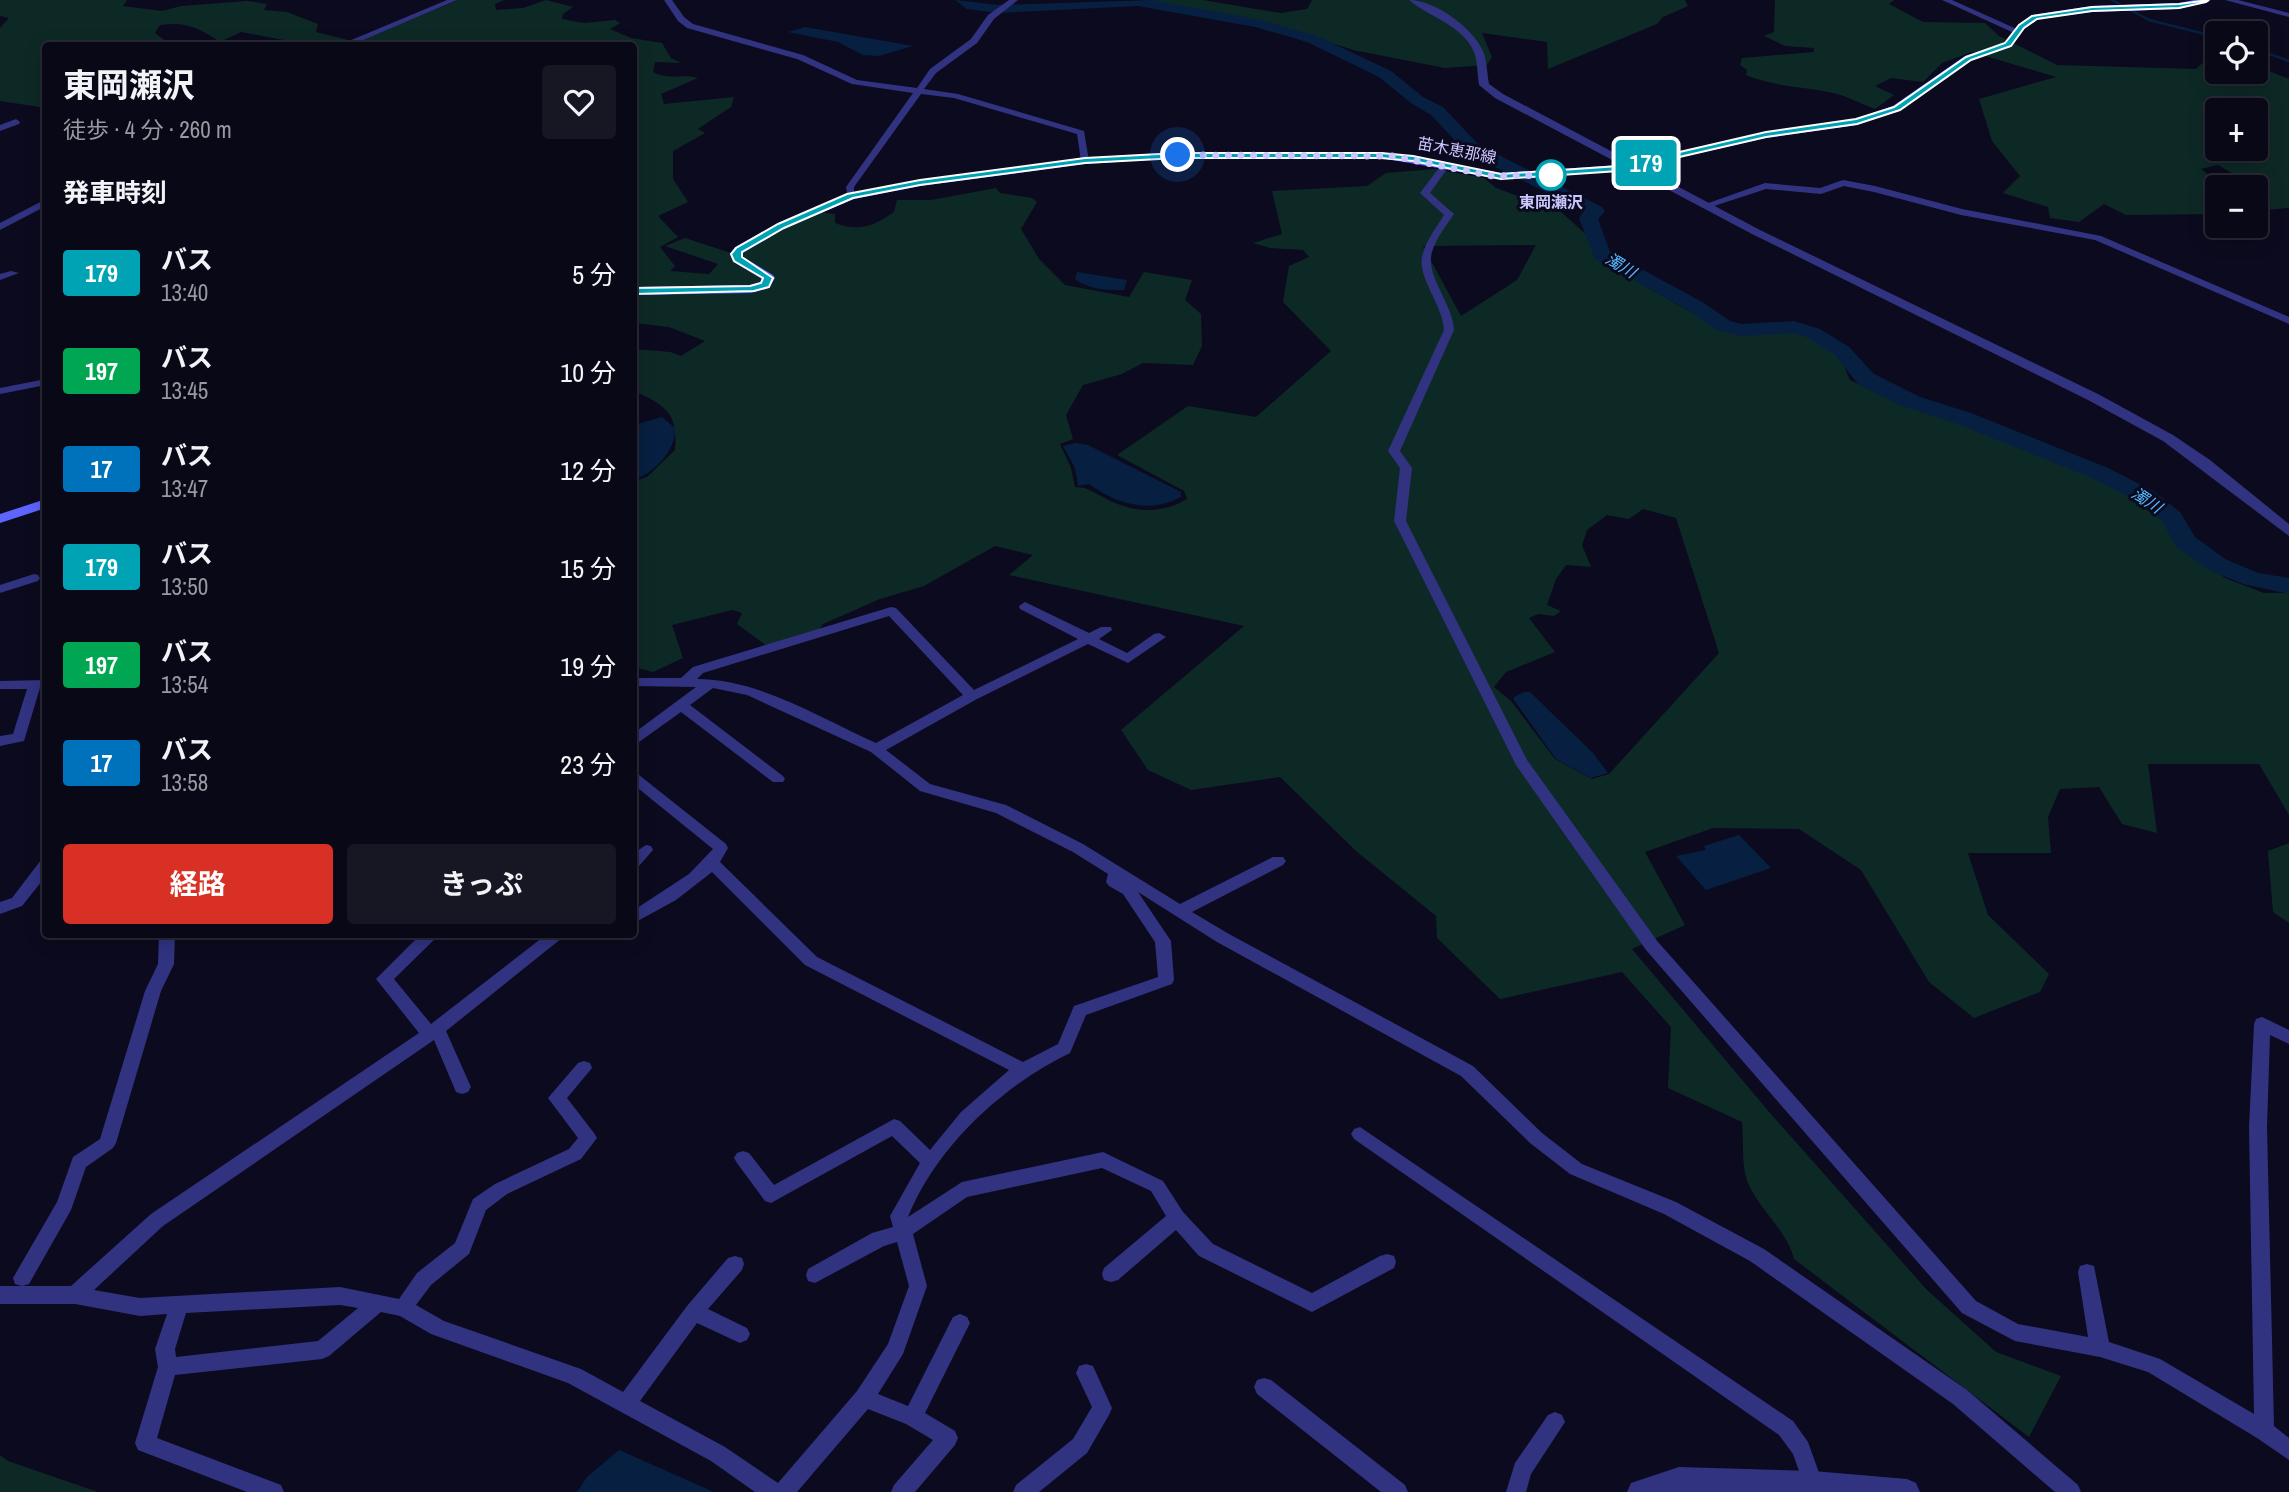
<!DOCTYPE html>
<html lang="ja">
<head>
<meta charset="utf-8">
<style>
  :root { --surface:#090816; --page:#171623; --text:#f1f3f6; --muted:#999aa1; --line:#292935; --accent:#d93025 }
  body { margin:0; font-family:"Archivo Narrow","Noto Sans JP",sans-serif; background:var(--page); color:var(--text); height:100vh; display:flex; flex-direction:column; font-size:26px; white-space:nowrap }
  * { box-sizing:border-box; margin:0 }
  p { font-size:23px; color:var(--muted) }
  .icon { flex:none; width:38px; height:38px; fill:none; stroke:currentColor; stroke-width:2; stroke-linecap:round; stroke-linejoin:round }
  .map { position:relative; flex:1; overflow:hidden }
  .details { position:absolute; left:42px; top:42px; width:595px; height:896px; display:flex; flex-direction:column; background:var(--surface); border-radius:7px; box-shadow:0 4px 18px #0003,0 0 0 2px var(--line) }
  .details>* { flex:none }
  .badge { padding:0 14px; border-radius:5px; font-size:24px; line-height:46px }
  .controls { position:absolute; left:2205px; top:21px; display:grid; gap:14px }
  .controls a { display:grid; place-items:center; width:63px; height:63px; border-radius:7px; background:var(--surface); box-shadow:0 4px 18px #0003,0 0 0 2px var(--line); font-size:35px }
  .you { position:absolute; width:35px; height:35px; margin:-18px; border:5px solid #fff; border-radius:50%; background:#1a73e8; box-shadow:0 0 0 10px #1a73e833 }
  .map>.badge { position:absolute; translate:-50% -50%; box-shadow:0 0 0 4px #fff }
  h2 { padding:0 21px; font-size:26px; line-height:63px }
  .round { display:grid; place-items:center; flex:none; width:74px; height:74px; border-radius:7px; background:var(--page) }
  .summary { display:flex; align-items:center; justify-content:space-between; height:119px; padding:0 21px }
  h1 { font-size:33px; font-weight:700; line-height:52px }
  .primary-button { display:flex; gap:14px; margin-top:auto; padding:14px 21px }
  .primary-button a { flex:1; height:80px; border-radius:7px; background:var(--accent); color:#fff; font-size:28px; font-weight:700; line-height:80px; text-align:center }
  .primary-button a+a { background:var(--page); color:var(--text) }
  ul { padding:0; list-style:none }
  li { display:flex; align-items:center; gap:21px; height:98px; padding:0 21px }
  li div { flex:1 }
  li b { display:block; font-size:26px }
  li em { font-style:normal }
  li .badge { min-width:77px; font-weight:700; text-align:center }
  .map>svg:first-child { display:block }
</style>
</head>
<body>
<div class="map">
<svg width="2289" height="1492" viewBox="0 0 2289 1492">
  <rect width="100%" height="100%" fill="#0c0a1e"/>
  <path fill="#0d2926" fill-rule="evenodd" d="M 0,0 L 127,0 L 123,6 L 162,11 L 181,6 L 247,1 L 267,4 L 264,10 L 287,12 L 318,24 L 316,32 L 356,42 L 458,0 L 504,0 L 495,4 L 496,10 L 523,8 L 546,0 L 573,7 L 563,14 L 562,19 L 584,23 L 615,20 L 620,23 L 610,29 L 631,38 L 662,43 L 671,58 L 681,63 L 655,62 L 653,72 C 670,81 681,73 698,78 L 661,94 L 664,104 L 734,97 L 731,107 L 698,129 L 705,133 L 673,151 L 673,179 L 688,202 L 658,216 L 678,237 L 660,247 L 675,266 L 670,271 L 709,274 L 718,264 L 665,246 L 685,238 L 731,253 L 819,212 L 835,214 L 835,223 C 859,232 874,226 894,212 L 897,200 L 931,200 L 996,188 L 1000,193 L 1032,198 L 1037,202 L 1021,229 L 1039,259 L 1065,285 L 1129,297 L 1144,272 L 1192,280 L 1185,300 L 1201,314 L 1202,346 L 1193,365 L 1143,363 L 1122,374 L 1083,385 L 1066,415 L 1073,439 L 1060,444 L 1071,468 L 1075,487 C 1087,487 1091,491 1101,496 C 1128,512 1159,516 1187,499 L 1184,491 L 1117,455 L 1188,406 L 1256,417 L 1331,351 L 1283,302 L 1289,266 L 1309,257 L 1303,250 L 1270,248 L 1253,243 L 1282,234 L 1272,191 L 1367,186 L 1386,173 L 1435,169 L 1484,178 L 1496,188 L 1561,212 L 1643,285 L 1723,330 L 1747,333 L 1793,329 L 1813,335 L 1838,352 L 1850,380 L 1892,400 L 1959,420 L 2098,474 L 2143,497 L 2168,517 L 2179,539 L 2225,578 L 2264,593 L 2289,593 L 2289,815 L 2259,764 L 2148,764 L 2157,833 L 2122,824 L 2099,787 L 2060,789 L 2048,817 L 2051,853 L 1968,853 L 1988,915 L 2049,974 L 2040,992 L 1974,1018 L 1929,982 L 1861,870 L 1799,829 L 1713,828 L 1645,852 L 1685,925 L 1632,949 L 1770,1113 L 1927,1290 L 1996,1352 L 2061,1376 L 2029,1437 L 1794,1259 C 1787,1230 1760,1211 1748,1183 C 1741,1166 1744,1140 1742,1122 L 1668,1088 L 1671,1027 L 1622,972 L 1500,999 L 1437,938 L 1436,916 L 1356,851 L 1280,777 L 1191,790 L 1148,770 L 1121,730 L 1244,626 L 1009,575 L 1033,555 L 995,546 L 924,586 L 880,599 L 823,624 L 818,631 L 767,646 L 737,624 L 742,613 L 732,610 L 672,625 L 683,658 L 653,672 L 634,667 L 634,481 L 647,477 L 675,450 C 678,412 666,406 634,391 L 634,349 L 670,352 L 681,356 L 705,341 L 669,327 L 634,323 L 634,46 L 295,46 L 284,40 L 241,32 L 220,42 C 200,28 185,21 160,25 L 155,33 L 171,45 L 46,46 L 45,105 L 40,107 L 0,101 L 0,28 L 9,18 L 0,16 ZM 1536,245 L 1517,280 L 1461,316 L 1423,246 ZM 1643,509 L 1676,518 L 1719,653 L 1609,774 L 1592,779 L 1555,759 L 1511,701 L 1494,687 L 1506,672 L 1555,652 L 1529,618 L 1538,614 L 1554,616 L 1561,611 L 1547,605 L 1556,579 L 1566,565 L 1591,567 L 1582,545 L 1587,530 L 1607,515 L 1629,519 Z
    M 1141,0 L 1203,0 L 1280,13 L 1307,9 L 1312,0 L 1685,0 L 1688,6 L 1663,17 L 1657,24 L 1548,69 L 1547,42 L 1482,33 L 1492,57 L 1487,65 L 1445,68 L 1353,50 L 1277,25 L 1252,19 L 1237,21 Z
    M 1775,0 L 1894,0 L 1889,4 L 1923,22 L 1985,23 L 1999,36 L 2057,65 L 2196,69 L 2214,52 L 2217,53 L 2217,72 L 2256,72 L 2256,66 L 2289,79 L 2289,208 L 2256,211 L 2258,192 L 2256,187 L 2218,165 L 2201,169 L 2225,187 L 2217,187 L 2217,214 L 2126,215 L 2104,204 L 2079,222 L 2050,218 L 2048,207 L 2003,193 L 2020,176 L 1992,141 L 1979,99 L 2056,77 L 1972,52 L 1942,63 L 1923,82 L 1891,78 L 1875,86 L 1894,95 L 1875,109 C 1861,104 1847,96 1833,93 C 1803,86 1774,87 1746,75 L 1747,70 L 1740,65 L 1742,58 L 1814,52 L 1814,48 L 1785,46 L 1764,36 L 1774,32 ZM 2217,110 L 2256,110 L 2256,149 L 2217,149 Z
    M 2289,843 L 2289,923 L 2273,912 L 2268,851 Z
    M 0,1455 L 8,1461 L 98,1492 L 0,1492 Z"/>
  <path fill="#072041" d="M 805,27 L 913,46 L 879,56 L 863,55 L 838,42 L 788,32 Z
    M 1077,272 L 1127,280 L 1124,290 C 1107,290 1089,290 1075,279 Z
    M 662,417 L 675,428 C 676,451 655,472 634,480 L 634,425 Z
    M 1076,443 L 1088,445 L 1181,492 L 1181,497 C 1149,514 1117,504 1089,484 L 1078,486 L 1075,468 L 1063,446 Z
    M 1524,692 L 1530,692 L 1593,753 L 1608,773 L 1591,778 L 1556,759 L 1514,700 L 1514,697 Z
    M 1739,835 L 1771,868 L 1706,890 L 1676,856 L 1706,850 L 1704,846 Z
    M 619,1450 L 714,1492 L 577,1492 L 587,1477 Z"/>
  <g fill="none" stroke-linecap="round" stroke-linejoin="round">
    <path stroke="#072041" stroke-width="2.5" d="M 2112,0 L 2149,20 L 2217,37
      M 2256,49 L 2289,61"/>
    <path fill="#072041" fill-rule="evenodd" d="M 955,0 L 998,5 L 1152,0 L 1257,19 L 1317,36 L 1391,71 L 1423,97 L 1443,107 L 1479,145 L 1602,207 L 1605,211 L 1598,219 L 1610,252 L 1704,303 L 1730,321 L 1742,324 L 1794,321 L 1820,329 L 1849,347 L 1874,374 L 1920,397 L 1971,413 L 2108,468 L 2153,491 L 2180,512 L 2195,537 L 2225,559 L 2258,573 L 2289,578 L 2289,594 L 2243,584 L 2207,569 L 2176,546 L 2162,521 L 2137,501 L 2092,478 L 1955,423 L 1904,407 L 1858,384 L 1835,355 L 1806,337 L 1793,333 L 1742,336 L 1716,330 L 1690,311 L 1595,259 L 1579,218 L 1584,211 L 1467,153 L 1431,115 L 1411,103 L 1379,77 L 1307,42 L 1255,27 L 1138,6 L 998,13 L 967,9 Z"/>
    <path fill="#313381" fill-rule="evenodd" d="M 447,0 L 457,0 L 349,46 L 337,46 Z
      M 664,0 L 672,0 L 684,17 L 693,24 L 803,55 L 857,80 L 917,88 L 930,69 L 971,39 L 988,15 L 1009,0 L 1018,0 L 994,19 L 977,43 L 936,73 L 924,89 L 958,94 L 1084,131 L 1089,161 L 1085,164 L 1081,161 L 1077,134 L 954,98 L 921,94 L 854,187 L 854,198 L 848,198 L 846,187 L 913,93 L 852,84 L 797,59 L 687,28 L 678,21 Z
      M 1942,0 L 1952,0 L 2021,31 L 2014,33 Z
      M 2225,0 L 2238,0 L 2289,13 L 2289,17 Z
      M 16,119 L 20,122 L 19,124 L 0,131 L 0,125 Z
      M 1442,164 L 1449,166 L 1430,193 L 1454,214 C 1446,226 1436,238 1432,252 C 1425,276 1453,304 1454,330 L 1400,451 L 1412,468 L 1406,521 L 1527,760 L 1658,942 L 1976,1301 L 2018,1324 L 2088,1337 L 2078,1272 L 2080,1266 L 2087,1264 L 2094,1266 L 2109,1342 L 2160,1359 L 2254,1414 L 2249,1127 L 2254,1024 L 2256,1019 L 2262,1017 L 2289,1030 L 2289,1044 L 2270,1035 L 2267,1127 L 2274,1426 L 2289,1438 L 2289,1460 L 2257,1438 L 2148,1372 L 2100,1357 L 2015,1341 L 1962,1313 L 1646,950 L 1516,765 L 1394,521 L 1400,468 L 1388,451 L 1444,330 C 1443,304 1415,276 1423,253 C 1427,239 1437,227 1444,215 L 1420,193 Z
      M 1843,180 L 1875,186 L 1962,209 L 2101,236 L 2289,317 L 2289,324 L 2095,240 L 1961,215 L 1874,192 L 1844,186 L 1821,194 L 1766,189 L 1708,208 L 1700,206 L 1765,183 L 1820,188 Z
      M 46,199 L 46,206 L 0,230 L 0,223 Z
      M 11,271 L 19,273 L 0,280 L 0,274 Z
      M 46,379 L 46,385 L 0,394 L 0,388 Z
      M 34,574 L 38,575 L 40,578 L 38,581 L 0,593 L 0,585 Z
      M 1025,602 L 1089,633 L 1101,627 L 1111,627 L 1112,630 L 1099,639 L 1127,653 L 1154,634 L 1159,633 L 1166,637 L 1128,663 L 1088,644 L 977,699 L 886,750 L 930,784 L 1006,805 L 1083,844 L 1180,904 L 1273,857 L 1283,857 L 1286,861 L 1283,865 L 1192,912 L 1229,934 L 1473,1066 L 1542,1133 L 1582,1164 L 1676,1202 L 1764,1249 L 1967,1390 L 2078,1485 L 2081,1492 L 2055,1492 L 1953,1404 L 1750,1261 L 1664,1214 L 1570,1174 L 1530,1143 L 1461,1076 L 1217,942 L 1138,892 L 1171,941 L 1174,980 L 1172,984 L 1086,1015 L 1070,1053 C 1003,1085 936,1147 908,1217 L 962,1182 L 1103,1152 L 1163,1181 L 1183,1212 L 1213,1244 L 1312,1293 L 1380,1256 L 1387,1254 L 1394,1256 L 1396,1262 L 1394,1268 L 1312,1312 L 1199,1256 L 1176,1230 L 1118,1280 L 1111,1282 L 1104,1280 L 1102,1274 L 1104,1268 L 1166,1216 L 1151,1191 L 1102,1168 L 967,1197 L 913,1234 L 927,1286 L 903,1354 L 878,1394 L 908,1406 L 953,1317 L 960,1314 L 967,1317 L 970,1323 L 925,1413 L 955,1431 L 958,1438 L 955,1445 L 915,1492 L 891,1492 L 894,1485 L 933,1440 L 906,1424 L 868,1409 L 797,1492 L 755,1492 L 711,1461 L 568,1383 L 431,1334 L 400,1316 L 381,1312 L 329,1356 L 322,1359 L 175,1375 L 157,1438 L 281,1485 L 284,1492 L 247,1492 L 138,1450 L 135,1443 L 158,1367 L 155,1349 L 167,1314 L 140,1316 L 75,1304 L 0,1304 L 0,1286 L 22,1286 L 15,1284 L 13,1278 L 57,1202 L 73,1157 L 100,1139 L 145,991 L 158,964 L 159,934 L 175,934 L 174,964 L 161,991 L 116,1143 L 113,1148 L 86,1167 L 71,1210 L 29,1284 L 22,1286 L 71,1286 L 151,1214 L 419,1033 L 376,979 L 421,934 L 440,934 L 394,979 L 431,1024 L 547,934 L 567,934 L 446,1031 L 471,1087 L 468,1092 L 462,1094 L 456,1092 L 434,1040 L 163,1226 L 94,1290 L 140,1298 L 340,1287 L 399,1299 L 417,1273 L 455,1243 L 473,1199 L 495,1184 L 569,1149 L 578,1138 L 548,1098 L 578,1063 L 584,1061 L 590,1063 L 592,1068 L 567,1098 L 594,1133 L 597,1138 L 581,1159 L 507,1194 L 486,1210 L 469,1254 L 431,1285 L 416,1305 L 444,1321 L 581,1369 L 623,1392 L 687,1306 L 728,1258 L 735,1256 L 742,1258 L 744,1264 L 742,1270 L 708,1309 L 747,1328 L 750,1334 L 747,1340 L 740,1343 L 697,1323 L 640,1401 L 725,1447 L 778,1483 L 857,1391 L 888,1344 L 909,1286 L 897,1242 L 884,1246 L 815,1283 L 808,1281 L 806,1275 L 808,1269 L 872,1233 L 893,1227 L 890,1216 L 920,1163 L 892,1136 L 771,1203 L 765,1201 L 737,1163 L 734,1158 L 737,1153 L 743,1151 L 749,1153 L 774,1185 L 894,1119 L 900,1121 L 930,1150 L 961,1112 L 1009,1070 L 805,965 L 712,872 L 676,900 L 634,923 L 634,910 L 689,874 L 713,849 L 634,785 L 634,773 L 639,775 L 726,844 L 728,848 L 720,862 L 817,957 L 1023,1062 L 1058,1044 L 1074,1006 L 1158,977 L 1155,942 L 1123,894 L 1109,886 L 1106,882 L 1108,874 L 1073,852 L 996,813 L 920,791 L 871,752 L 747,695 L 713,688 L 690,705 L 783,776 L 785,779 L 783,782 L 773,782 L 681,712 L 639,742 L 634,744 L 634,733 L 696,687 L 634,686 L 634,678 L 681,678 L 693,667 L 891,607 L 896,608 L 974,690 L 1078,639 L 1020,609 L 1019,606 ZM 889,616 L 963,695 L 876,743 C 820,718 759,679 697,679 L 703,673 ZM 340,1305 L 358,1308 L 318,1341 L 176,1357 L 175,1349 L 186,1313 Z
      M 46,680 L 46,688 L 40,688 L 24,741 L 0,746 L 0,736 L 13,734 L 27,689 L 0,689 L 0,681 Z
      M 646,845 L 651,846 L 653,850 L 639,866 L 634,867 L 634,853 Z
      M 46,859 L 46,876 L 22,906 L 0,914 L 0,902 L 12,898 L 41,860 Z
      M 1360,1127 L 1793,1421 L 1808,1442 L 1823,1484 L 1820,1491 L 1806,1491 L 1793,1454 L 1779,1435 L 1354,1139 L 1351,1134 L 1354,1129 Z
      M 1086,1364 L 1093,1366 L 1112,1408 L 1109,1415 L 1087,1453 L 1039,1492 L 1013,1492 L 1016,1485 L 1073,1439 L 1092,1407 L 1076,1373 L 1079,1366 Z
      M 1264,1378 L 1271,1380 L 1405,1485 L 1408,1492 L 1381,1492 L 1257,1394 L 1254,1387 L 1257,1380 Z
      M 1555,1412 L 1562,1415 L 1565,1422 L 1531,1474 L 1526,1492 L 1506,1492 L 1515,1463 L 1548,1415 Z"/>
    <path fill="#313381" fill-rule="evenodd" d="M 1409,0 C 1435,0 1473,28 1483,51 C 1487,61 1487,73 1489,84 L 1503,94 L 1760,230 L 2098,394 L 2173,435 L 2210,460 L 2289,524 L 2289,536 L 2163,441 L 2088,400 L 1752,234 L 1495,98 L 1479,85 C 1477,74 1478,62 1474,52 C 1463,25 1429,17 1409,0 Z
      M 1679,1467 L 1813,1471 L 1907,1479 L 1916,1483 L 1920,1492 L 1627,1492 L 1631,1483 Z"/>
    <path fill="#5e65ff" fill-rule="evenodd" d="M 2194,0 L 2211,0 L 2179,9 L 2092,12 L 2038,19 L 2024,29 L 2011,47 L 1971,60 L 1901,110 L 1857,125 L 1766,138 L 1619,171 L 1501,179 L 1381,158 L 1178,158 L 1085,164 L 920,186 L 854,199 L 785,228 L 743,253 L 743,257 L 773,275 L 775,278 L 769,288 L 751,293 L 634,295 L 634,287 L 750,285 L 760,282 L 762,279 L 734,262 L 730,254 L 735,247 L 777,224 L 847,194 L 920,180 L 1085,158 L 1178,152 L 1381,152 L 1501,173 L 1619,165 L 1766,132 L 1855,119 L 1893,106 L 1965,56 L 2005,43 L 2018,25 L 2032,15 L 2092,6 L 2179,3 Z
      M 46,499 L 46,508 L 0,523 L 0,514 Z"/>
  </g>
  <path fill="#00a3b4" stroke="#fff" stroke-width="2" d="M 2206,2 L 2179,8 L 2092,11 L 2037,19 L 2024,28 L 2011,46 L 1971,60 L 1900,110 L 1857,124 L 1766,137 L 1619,171 L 1501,179 L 1413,161 L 1381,158 L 1178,158 L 1085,163 L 920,185 L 853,198 L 784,228 L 742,252 L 742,257 L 773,278 L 769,287 L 754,291 L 634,294 L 629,291 L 634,288 L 750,286 L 761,283 L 763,278 L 734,261 L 731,254 L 736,248 L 778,224 L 847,194 L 920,180 L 1085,158 L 1178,153 L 1381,153 L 1413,156 L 1501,174 L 1619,166 L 1766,132 L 1856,119 L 1894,107 L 1966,57 L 2005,43 L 2019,25 L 2032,16 L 2092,7 L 2179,4 L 2209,0 Z"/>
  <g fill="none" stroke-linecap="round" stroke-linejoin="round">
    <path stroke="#cac7ff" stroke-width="7" stroke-dasharray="0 12.6" d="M 1178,155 L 1392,156 L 1492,176 L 1551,175"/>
  </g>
  <circle fill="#fff" stroke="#00a3b4" stroke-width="3.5" cx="1551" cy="175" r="14"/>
  <g text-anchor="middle" stroke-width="6" stroke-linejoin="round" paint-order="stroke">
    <g font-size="16" fill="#cac7ff" stroke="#0c0a1e">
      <text transform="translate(1457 150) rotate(11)" y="6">苗木恵那線</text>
    </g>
    <g font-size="16" font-weight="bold" fill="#cac7ff" stroke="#0c0a1e">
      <text x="1551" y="208">東岡瀬沢</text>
    </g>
    <g font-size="16" font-style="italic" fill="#5bf" stroke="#0c0a1e">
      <text transform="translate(1621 265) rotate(31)" y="6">濁川</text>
      <text transform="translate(2147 500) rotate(33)" y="6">濁川</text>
    </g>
  </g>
</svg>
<div class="controls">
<a><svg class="icon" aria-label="locate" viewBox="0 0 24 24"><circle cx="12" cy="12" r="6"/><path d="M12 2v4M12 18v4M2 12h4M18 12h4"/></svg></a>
<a>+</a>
<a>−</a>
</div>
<div class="you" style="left:1178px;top:155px"></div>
<b class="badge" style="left:1646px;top:163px;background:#00a3b4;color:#fff">179</b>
<section class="details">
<div class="summary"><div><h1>東岡瀬沢</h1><p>徒歩 · 4 分 · 260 m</p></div><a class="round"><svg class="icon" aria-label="heart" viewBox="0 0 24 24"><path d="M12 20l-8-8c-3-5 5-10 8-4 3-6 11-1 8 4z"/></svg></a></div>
<h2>発車時刻</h2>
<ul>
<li><span class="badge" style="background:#00a3b4;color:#fff">179</span><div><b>バス</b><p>13:40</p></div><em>5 分</em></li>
<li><span class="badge" style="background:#00a651;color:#fff">197</span><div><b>バス</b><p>13:45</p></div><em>10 分</em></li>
<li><span class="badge" style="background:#0072bc;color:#fff">17</span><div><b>バス</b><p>13:47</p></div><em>12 分</em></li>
<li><span class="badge" style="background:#00a3b4;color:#fff">179</span><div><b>バス</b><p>13:50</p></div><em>15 分</em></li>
<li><span class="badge" style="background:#00a651;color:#fff">197</span><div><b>バス</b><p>13:54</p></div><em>19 分</em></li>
<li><span class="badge" style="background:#0072bc;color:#fff">17</span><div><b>バス</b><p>13:58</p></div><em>23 分</em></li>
</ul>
<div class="primary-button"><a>経路</a><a>きっぷ</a></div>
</section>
</div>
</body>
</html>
